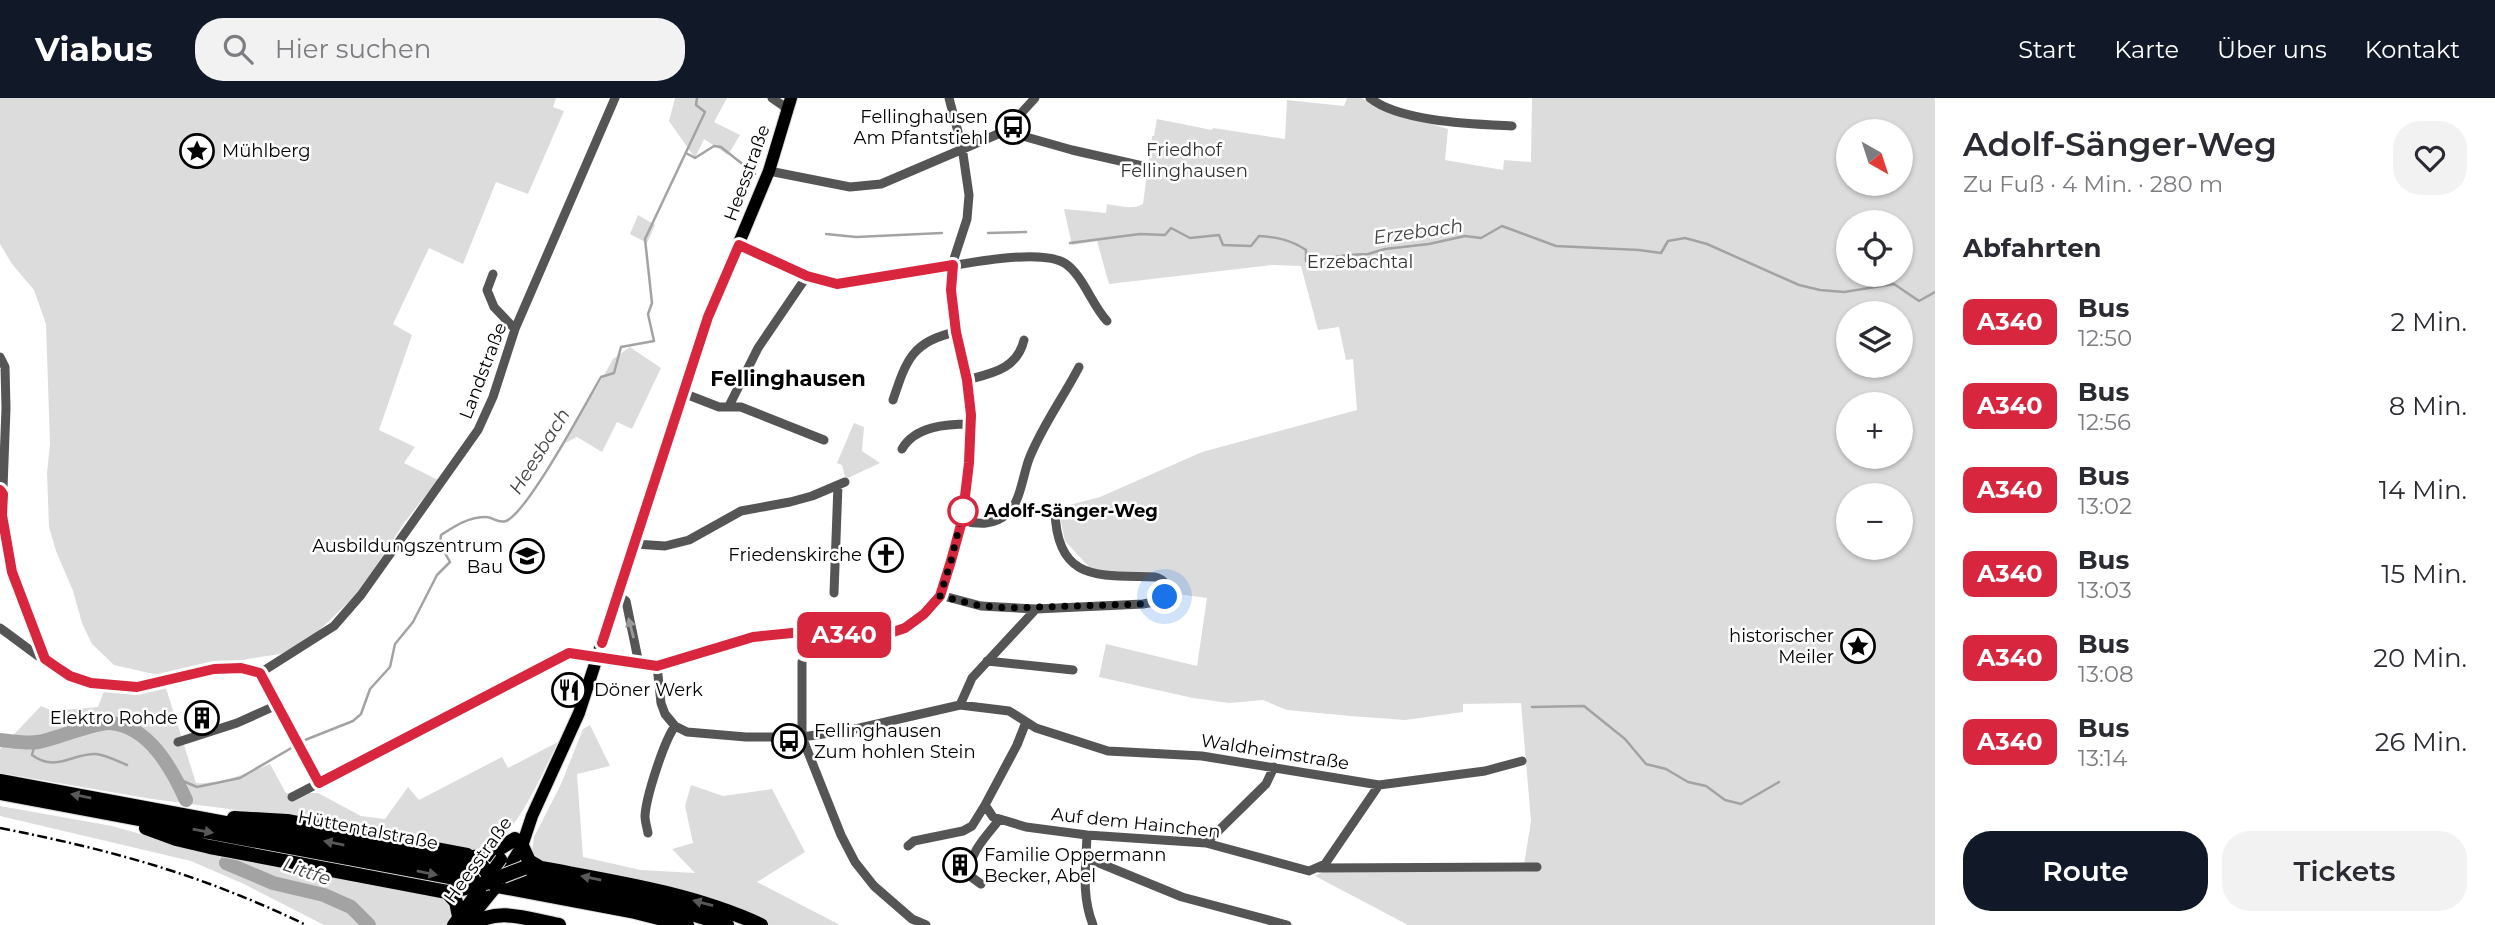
<!DOCTYPE html>
<html lang="de">
<head>
<meta charset="utf-8">
<style>
  :root { --surface:#fff; --page:#f2f2f3; --text:#2b2b33; --muted:#7c7c81; --accent:#111827 }
  body { margin:0; font-family:Montserrat,sans-serif; background:var(--page); color:var(--text); height:100vh; display:flex; flex-direction:column; font-size:26px; white-space:nowrap }
  * { box-sizing:border-box; margin:0 }
  p { font-size:23px; color:var(--muted) }
  .icon { flex:none; width:38px; height:38px; fill:none; stroke:currentColor; stroke-width:2; stroke-linecap:round; stroke-linejoin:round }
  .map { position:relative; flex:1; overflow:hidden }
  .drawer { display:flex; flex-direction:column; background:var(--surface); width:560px }
  .drawer>* { flex:none }
  .badge { padding:0 14px; border-radius:10px; font-size:24px; line-height:46px }
  .needle { width:46px; rotate:141deg }
  .controls { position:absolute; left:1836px; top:21px; display:grid; gap:14px }
  .controls a { display:grid; place-items:center; width:77px; height:77px; border-radius:50%; background:var(--surface); box-shadow:0 2px 5px #0004; font-size:35px }
  .you { position:absolute; width:35px; height:35px; margin:-18px; border:5px solid #fff; border-radius:50%; background:#1a73e8; box-shadow:0 0 0 10px #1a73e833 }
  .map>.badge { position:absolute; translate:-50% -50%; box-shadow:0 0 0 4px #fff }
  h2 { padding:0 28px; font-size:26px; line-height:63px }
  .round { display:grid; place-items:center; flex:none; width:74px; height:74px; border-radius:28px; background:var(--page) }
  .head { display:flex; align-items:center; justify-content:space-between; height:119px; padding:0 28px }
  h1 { font-size:33px; font-weight:600; line-height:52px }
  .primary-button { display:flex; gap:14px; margin-top:auto; padding:14px 28px }
  .primary-button a { flex:1; height:80px; border-radius:28px; background:var(--accent); color:#fff; font-size:28px; font-weight:600; line-height:80px; text-align:center }
  .primary-button a+a { background:var(--page); color:var(--text) }
  ul { padding:0; list-style:none }
  li { display:flex; align-items:center; gap:21px; height:84px; padding:0 28px }
  li div { flex:1 }
  li b { display:block; font-size:26px }
  li em { font-style:normal }
  li .badge { min-width:77px; font-weight:700; text-align:center }
  header { display:flex; align-items:center; gap:42px; box-sizing:border-box; height:98px; padding:0 35px; background:var(--accent); color:#fff }
  header strong { font-size:33px }
  nav { display:flex; gap:38px; margin-inline-start:auto; font-size:24px }
  .search { width:490px; height:63px; background:var(--page); display:flex; align-items:center; gap:18px; box-sizing:border-box; padding:0 24px; border-radius:28px; color:var(--muted); font-size:26px }
  main { display:flex; flex:1; min-height:0 }
  .map>svg:first-child { display:block }
</style>
</head>
<body>
<header>
<strong>Viabus</strong>
<div class="search"><svg class="icon" aria-label="search" viewBox="0 0 24 24"><circle cx="10" cy="10" r="6"/><path d="M15 15l6 6"/></svg>Hier suchen</div>
<nav><a>Start</a><a>Karte</a><a>Über uns</a><a>Kontakt</a></nav>
</header>
<main>
<div class="map">
<svg width="1935" height="827" viewBox="0 0 1935 827">
  <rect width="100%" height="100%" fill="#fff"/>
  <path fill="#dcdcdc" fill-rule="evenodd" d="M 0,0 L 556,0 L 553,9 L 564,13 L 528,96 L 496,84 L 463,166 L 429,150 L 393,226 L 412,237 L 379,332 L 415,349 L 404,365 L 438,382 L 404,425 L 359,494 L 306,545 L 280,556 L 247,561 L 167,579 L 114,567 L 92,546 L 82,525 L 73,493 L 56,453 L 49,429 L 47,375 L 50,346 L 46,226 L 34,192 L 12,166 L 0,146 Z
    M 675,0 L 727,0 L 714,24 L 740,37 L 728,57 L 704,41 L 695,60 L 669,23 Z
    M 1347,0 L 1362,0 L 1378,10 L 1448,31 L 1445,62 L 1503,72 L 1504,62 L 1531,64 L 1532,0 L 1935,0 L 1935,827 L 1408,827 L 1315,778 L 1325,773 L 1523,773 L 1531,723 L 1521,605 L 1463,606 L 1463,614 L 1405,622 L 1350,618 L 1287,612 L 1263,602 L 1229,605 L 1193,600 L 1099,579 L 1106,546 L 1197,568 L 1207,500 L 1177,496 L 1165,484 L 1091,471 L 1065,443 L 1058,410 L 1100,399 L 1202,354 L 1357,312 L 1353,261 L 1346,262 L 1339,229 L 1318,232 L 1301,168 L 1272,167 L 1109,186 L 1097,143 L 1072,147 L 1064,111 L 1106,115 L 1107,106 C 1118,108 1133,112 1143,106 L 1152,38 L 1154,38 L 1157,21 L 1212,32 L 1213,30 L 1285,41 L 1287,2 L 1344,8 ZM 1848,33 L 1900,33 L 1900,86 L 1848,86 ZM 1848,124 L 1900,124 L 1900,177 L 1848,177 ZM 1848,215 L 1900,215 L 1900,268 L 1848,268 ZM 1848,306 L 1900,306 L 1900,359 L 1848,359 ZM 1848,397 L 1900,397 L 1900,450 L 1848,450 Z
    M 638,117 L 655,127 L 647,145 L 630,136 Z
    M 630,249 L 661,270 L 632,331 L 617,324 L 602,354 L 577,339 L 565,345 L 613,261 Z
    M 854,325 L 864,329 L 862,353 L 880,365 L 848,380 L 845,379 L 842,367 L 837,365 Z
    M 165,587 L 196,685 C 221,687 247,675 270,666 L 286,695 L 318,695 L 361,718 L 385,721 L 408,689 L 419,702 L 502,659 L 508,670 L 558,644 C 544,672 517,736 489,749 C 484,752 478,752 472,753 L 314,722 L 152,701 L 0,675 L 0,651 L 41,608 L 53,613 L 98,609 L 105,590 L 139,592 Z
    M 590,627 L 610,668 L 577,676 L 583,759 L 641,772 L 695,775 L 672,751 L 693,745 L 685,708 L 691,687 L 723,698 L 772,691 L 805,754 L 757,784 L 840,827 L 770,827 L 748,816 L 541,763 L 532,754 L 534,739 L 561,686 L 583,631 Z
    M 0,708 L 112,728 L 208,755 L 443,800 C 450,809 454,817 446,827 L 324,827 L 244,786 L 191,763 L 0,718 Z"/>
  <g fill="none" stroke-linecap="round" stroke-linejoin="round">
    <path stroke="#a3a3a3" stroke-width="2.5" d="M 686,55 L 695,60 L 714,48 L 721,49 L 755,76
      M 988,135 L 1026,134
      M 826,136 L 856,139 L 942,135
      M 1070,145 L 1140,136 L 1165,137 L 1171,130 L 1190,140 L 1219,137 L 1223,147 L 1251,148 L 1259,138 C 1277,139 1291,142 1306,152 L 1306,163 L 1348,157 L 1368,156 L 1385,151 L 1429,146 L 1465,138 L 1481,140 L 1502,128 L 1556,148 L 1639,152 L 1661,155 L 1668,143 L 1685,140 L 1707,146 L 1799,187 L 1820,192 L 1844,194 L 1894,186 L 1919,203 L 1935,194
      M 1532,609 L 1584,608 L 1625,641 L 1646,666 L 1666,671 L 1688,684 L 1706,688 L 1725,702 L 1741,706 L 1779,684
      M 35,645 L 32,657 C 56,675 72,655 96,656 C 106,657 117,663 127,667
      M 176,680 L 197,689 L 240,680 L 305,642 L 353,623 L 361,616 L 370,591 L 390,569 L 395,546 L 413,524 L 437,477 L 450,464 L 440,446 L 441,437 C 455,428 468,419 486,419 C 493,419 498,426 506,423 C 528,414 586,305 601,279 L 614,275 L 621,249 L 654,243 L 648,216 L 652,205 L 645,141 L 705,14 L 696,7 L 697,0"/>
    <path stroke="#a3a3a3" stroke-width="14" d="M 0,642 C 12,643 26,646 38,644 C 56,641 95,624 110,625 C 149,628 172,671 186,702
      M 226,765 L 273,785 L 324,797 L 351,809 L 369,827"/>
    <g stroke="#dbdbdb" stroke-width="14">
      <path id="major" d="M 509,769 L 522,748 L 532,718 L 579,615 L 708,219 L 769,73 L 791,0
        M 453,827 L 483,786
        M 465,827 L 496,789"/>
    </g>
    <g stroke="#dbdbdb" stroke-width="16">
      <path id="highway" d="M 0,683 L 633,801 L 689,815 L 727,827
        M 0,695 L 631,813 L 687,827
        M 234,720 L 287,723 L 467,757 L 479,764
        M 146,730 L 176,741 L 210,749 L 447,794 L 481,787
        M 522,748 L 529,763 L 539,769
        M 473,759 L 489,757 L 515,741
        M 524,770 L 541,770 C 615,784 692,795 761,827
        M 447,794 L 456,804 L 459,819
        M 472,827 C 498,808 530,822 559,827"/>
    </g>
    <path stroke="#555" stroke-width="9" d="M 772,0 L 788,11
      M 1370,0 C 1400,24 1474,26 1512,28
      M 1005,33 L 1072,52 L 1147,69
      M 769,73 L 850,89 L 881,86 L 1005,33 L 1035,0
      M 739,147 C 764,159 812,186 839,186 C 886,185 1032,142 1066,166 C 1083,178 1092,207 1107,223
      M 493,176 L 487,192 L 494,209 L 515,231
      M 0,259 L 5,269 L 6,310 L 2,417 L 12,474 L 45,560
      M 967,282 C 993,275 1017,271 1024,242
      M 683,295 L 719,309 L 741,309 L 824,342
      M 893,302 C 906,263 912,243 956,234
      M 729,308 L 758,250 L 807,178
      M 902,351 C 915,328 947,326 970,326
      M 962,423 C 979,426 994,428 1008,415 C 1020,405 1023,377 1029,361 C 1042,328 1063,300 1079,269
      M 635,446 L 665,448 L 689,442 L 741,413 L 790,404 L 812,398 L 845,384
      M 834,495 L 838,387
      M 618,497 L 626,503 L 639,566
      M 940,497 L 981,508 L 1036,511 L 972,580 L 960,607
      M 1036,511 L 1143,506 L 1160,503 L 1168,494 C 1167,485 1163,481 1155,479 C 1100,477 1057,485 1055,413
      M 0,530 C 20,544 50,569 71,579 C 99,592 137,590 166,583 C 200,575 225,566 260,575 L 319,685
      M 987,563 L 1073,572
      M 802,564 L 802,639 L 841,737 L 855,764 L 874,788 L 912,821 L 926,827
      M 657,568 L 661,605 L 665,616 L 675,628 L 687,634 L 746,639 L 802,639 L 851,632 L 960,607 L 1009,613 L 1036,630 L 1108,653 L 1202,658 L 1379,687 L 1485,673 L 1522,663
      M 260,575 L 334,528 L 361,497 L 478,332 L 493,299 L 515,231 L 615,0
      M 1026,624 L 1017,647 L 985,707 L 993,719 L 1026,729 L 1087,737 L 1206,745 L 1309,773 L 1325,766 L 1379,687
      M 178,644 L 237,625 L 277,607
      M 292,699 L 570,555 L 657,568 L 753,539 L 802,534 L 834,537 L 887,536 L 905,530 L 924,516 L 940,497 L 951,463 L 962,423 L 969,364 L 971,317 L 967,282 L 956,234 L 951,193 L 952,167 L 967,121 L 969,97 L 962,49 L 949,0
      M 648,735 C 647,730 645,723 645,718 C 646,699 664,643 675,628
      M 1087,737 C 1086,768 1081,797 1093,827
      M 1206,745 L 1266,686 L 1274,669
      M 908,748 L 914,743 L 963,733 L 972,728 L 985,707
      M 1087,760 L 1182,799 L 1287,827
      M 1319,770 L 1537,769
      M 981,786 L 970,778 C 966,758 988,736 999,722"/>
    <use href="#major" stroke="#000" stroke-width="12"/>
    <use href="#highway" stroke="#000" stroke-width="14"/>
    <path stroke="#000" stroke-width="2.5" stroke-dasharray="10 3.5 2 3.5" stroke-linecap="butt" d="M 0,730 C 112,752 203,777 306,827"/>
    <g stroke="#dbdbdb" stroke-width="14" stroke-linecap="butt">
      <path id="major-bridge" d="M 485,783 L 501,761"/>
    </g>
    <g stroke="#dbdbdb" stroke-width="16" stroke-linecap="butt">
      <path id="highway-bridge" d="M 479,764 L 489,777
        M 503,778 L 524,770
        M 483,786 L 492,782 L 496,789"/>
    </g>
    <use href="#major-bridge" stroke="#000" stroke-width="12"/>
    <use href="#highway-bridge" stroke="#000" stroke-width="14"/>
  </g>
  <defs><path id="oneway-solid" d="M-6-.8H1V-3.2L6.5 0L1 3.2V.8H-6Z" transform="scale(1.75)"/></defs>
  <use fill="#999" href="#oneway-solid" transform="translate(631 530) rotate(-105)"/>
  <g fill="#595959">
    <use href="#oneway-solid" transform="translate(81 698) rotate(-169)"/>
    <use href="#oneway-solid" transform="translate(203 733) rotate(10)"/>
    <use href="#oneway-solid" transform="translate(334 745) rotate(-169)"/>
    <use href="#oneway-solid" transform="translate(427 775) rotate(11)"/>
    <use href="#oneway-solid" transform="translate(591 780) rotate(-168)"/>
    <use href="#oneway-solid" transform="translate(703 805) rotate(-165)"/>
  </g>
  <g fill="none" stroke-linecap="round" stroke-linejoin="round">
    <g stroke="#fff" stroke-width="16">
      <path id="line" d="M 0,392 L 3,396 L 2,417 L 12,474 L 45,561 L 58,570 L 70,578 L 91,585 L 137,589 L 214,571 L 241,570 L 260,575 L 319,685 L 569,555 L 657,568 L 753,539 L 802,534 L 834,537 L 887,536 L 905,530 L 924,516 L 940,498 L 951,463 L 962,423 L 969,365 L 971,317 L 967,282 L 956,234 L 951,192 L 953,167 L 837,186 L 807,178 L 739,147 L 708,219 L 602,545"/>
    </g>
    <use href="#line" stroke="#d7263d" stroke-width="10"/>
    <path stroke="#000" stroke-width="7" stroke-dasharray="0 12.6" d="M 963,413 L 951,463 L 940,498 L 981,508 L 1010,510 L 1143,506 L 1160,503 L 1165,499"/>
  </g>
  <defs>
    <g id="bus-ring" transform="scale(1.75)"><circle r="9.5" fill="#fff" stroke="#000" stroke-width="1.5"/><path d="M-5-6H5V4H4V6H2V4H-2V6H-4V4H-5ZM-3.5-4V0h7V-4ZM-3.5 1.2v1.5H-2V1.2ZM2 1.2v1.5H3.5V1.2Z" fill="#000"/></g>
    <g id="sight-ring" transform="scale(1.75)"><circle r="9.5" fill="#fff" stroke="#000" stroke-width="1.5"/><path d="M0-6L1.8-2.2L6-1.7L2.9 1.2L3.7 5.4L0 3.3L-3.7 5.4L-2.9 1.2L-6-1.7L-1.8-2.2Z" fill="#000"/></g>
    <g id="church-ring" transform="scale(1.75)"><circle r="9.5" fill="#fff" stroke="#000" stroke-width="1.5"/><path d="M-1.2-6h2.4v3.5h3.3v2.4h-3.3V6h-2.4V-.1h-3.3v-2.4h3.3Z" fill="#000"/></g>
    <g id="school-ring" transform="scale(1.75)"><circle r="9.5" fill="#fff" stroke="#000" stroke-width="1.5"/><path d="M0-5L7-2L0 1L-7-2ZM-4 1L0 2.5L4 1V4Q0 6-4 4Z" fill="#000"/></g>
    <g id="restaurant-ring" transform="scale(1.75)"><circle r="9.5" fill="#fff" stroke="#000" stroke-width="1.5"/><path d="M-5-6h1v4h1v-4h1v4h1v-4h1v5L-1.5 .5V6h-2V.5L-5-1ZM5-6V6H3V1.5H1.5Q1.5-4 5-6Z" fill="#000"/></g>
    <g id="building-ring" transform="scale(1.75)"><circle r="9.5" fill="#fff" stroke="#000" stroke-width="1.5"/><path d="M-4-6H4V6H1V3H-1V6H-4ZM-2.5-4.3h1.7v1.8h-1.7ZM.8-4.3h1.7v1.8H.8ZM-2.5-1h1.7V.8h-1.7ZM.8-1h1.7V.8H.8Z" fill="#000"/></g>
  </defs>
  <g fill-rule="evenodd">
    <use href="#bus-ring" x="1013" y="29"/>
    <use href="#sight-ring" x="197" y="53"/>
    <use href="#church-ring" x="886" y="457"/>
    <use href="#school-ring" x="527" y="458"/>
    <use href="#sight-ring" x="1858" y="548"/>
    <use href="#restaurant-ring" x="569" y="592"/>
    <use href="#building-ring" x="202" y="620"/>
    <use href="#bus-ring" x="789" y="643"/>
    <use href="#building-ring" x="960" y="767"/>
  </g>
  <circle fill="#fff" stroke="#d7263d" stroke-width="3.5" cx="963" cy="413" r="14"/>
  <g text-anchor="middle" stroke-width="5" stroke-linejoin="round" paint-order="stroke">
    <g font-size="18" fill="#000" stroke="#fff" text-anchor="end">
      <text x="988" y="25">Fellinghausen<tspan x="988" dy="21">Am Pfantstiehl</tspan></text>
      <text x="222" y="59" text-anchor="start">Mühlberg</text>
      <text x="503" y="454">Ausbildungszentrum<tspan x="503" dy="21">Bau</tspan></text>
      <text x="862" y="463">Friedenskirche</text>
      <text x="1834" y="544">historischer<tspan x="1834" dy="21">Meiler</tspan></text>
      <text x="594" y="598" text-anchor="start">Döner Werk</text>
      <text x="178" y="626">Elektro Rohde</text>
      <text x="814" y="639" text-anchor="start">Fellinghausen<tspan x="814" dy="21">Zum hohlen Stein</tspan></text>
      <text x="984" y="763" text-anchor="start">Familie Oppermann<tspan x="984" dy="21">Becker, Abel</tspan></text>
    </g>
    <g font-size="18" fill="#333" stroke="#fff">
      <text x="1184" y="58">Friedhof<tspan x="1184" dy="21">Fellinghausen</tspan></text>
      <text x="1360" y="170">Erzebachtal</text>
    </g>
    <g font-size="18" fill="#000" stroke="#fff">
      <text transform="translate(747 75) rotate(-70)" y="6">Heesstraße</text>
      <text transform="translate(483 273) rotate(-69)" y="6">Landstraße</text>
      <text transform="translate(1275 654) rotate(9)" y="6">Waldheimstraße</text>
      <text transform="translate(1136 725) rotate(6)" y="6">Auf dem Hainchen</text>
      <text transform="translate(368 732) rotate(11)" y="6">Hüttentalstraße</text>
      <text transform="translate(478 762) rotate(-54)" y="6">Heesstraße</text>
    </g>
    <g font-size="18" font-weight="bold" fill="#000" stroke="#fff" text-anchor="start">
      <text x="984" y="419">Adolf-Sänger-Weg</text>
    </g>
    <g font-size="19" font-style="italic" fill="#444" stroke="#fff">
      <text transform="translate(1418 133) rotate(-8)" y="7">Erzebach</text>
      <text transform="translate(539 353) rotate(-58)" y="7">Heesbach</text>
      <text transform="translate(307 773) rotate(19)" y="7">Littfe</text>
    </g>
    <g font-size="21" font-weight="bold" fill="#000" stroke="#fff">
      <text x="788" y="288">Fellinghausen</text>
    </g>
  </g>
</svg>
<div class="controls">
<a><svg class="needle" viewBox="-14 -14 28 28"><path d="M0-13l5 13h-10z" fill="#e53935"/><path d="M0 13l5-13h-10z" fill="#7c7c81"/></svg></a>
<a><svg class="icon" aria-label="locate" viewBox="0 0 24 24"><circle cx="12" cy="12" r="6"/><path d="M12 2v4M12 18v4M2 12h4M18 12h4"/></svg></a>
<a><svg class="icon" aria-label="layers" viewBox="0 0 24 24"><path d="M12 4l9 5-9 5-9-5zM3 14l9 5 9-5"/></svg></a>
<a>+</a>
<a>−</a>
</div>
<div class="you" style="left:1165px;top:499px"></div>
<b class="badge" style="left:844px;top:537px;background:#d7263d;color:#fff">A340</b>
</div>
<section class="drawer">
<div class="head"><div><h1>Adolf-Sänger-Weg</h1><p>Zu Fuß · 4 Min. · 280 m</p></div><a class="round"><svg class="icon" aria-label="heart" viewBox="0 0 24 24"><path d="M12 20l-8-8c-3-5 5-10 8-4 3-6 11-1 8 4z"/></svg></a></div>
<h2>Abfahrten</h2>
<ul>
<li><span class="badge" style="background:#d7263d;color:#fff">A340</span><div><b>Bus</b><p>12:50</p></div><em>2 Min.</em></li>
<li><span class="badge" style="background:#d7263d;color:#fff">A340</span><div><b>Bus</b><p>12:56</p></div><em>8 Min.</em></li>
<li><span class="badge" style="background:#d7263d;color:#fff">A340</span><div><b>Bus</b><p>13:02</p></div><em>14 Min.</em></li>
<li><span class="badge" style="background:#d7263d;color:#fff">A340</span><div><b>Bus</b><p>13:03</p></div><em>15 Min.</em></li>
<li><span class="badge" style="background:#d7263d;color:#fff">A340</span><div><b>Bus</b><p>13:08</p></div><em>20 Min.</em></li>
<li><span class="badge" style="background:#d7263d;color:#fff">A340</span><div><b>Bus</b><p>13:14</p></div><em>26 Min.</em></li>
</ul>
<div class="primary-button"><a>Route</a><a>Tickets</a></div>
</section>
</main>
</body>
</html>
